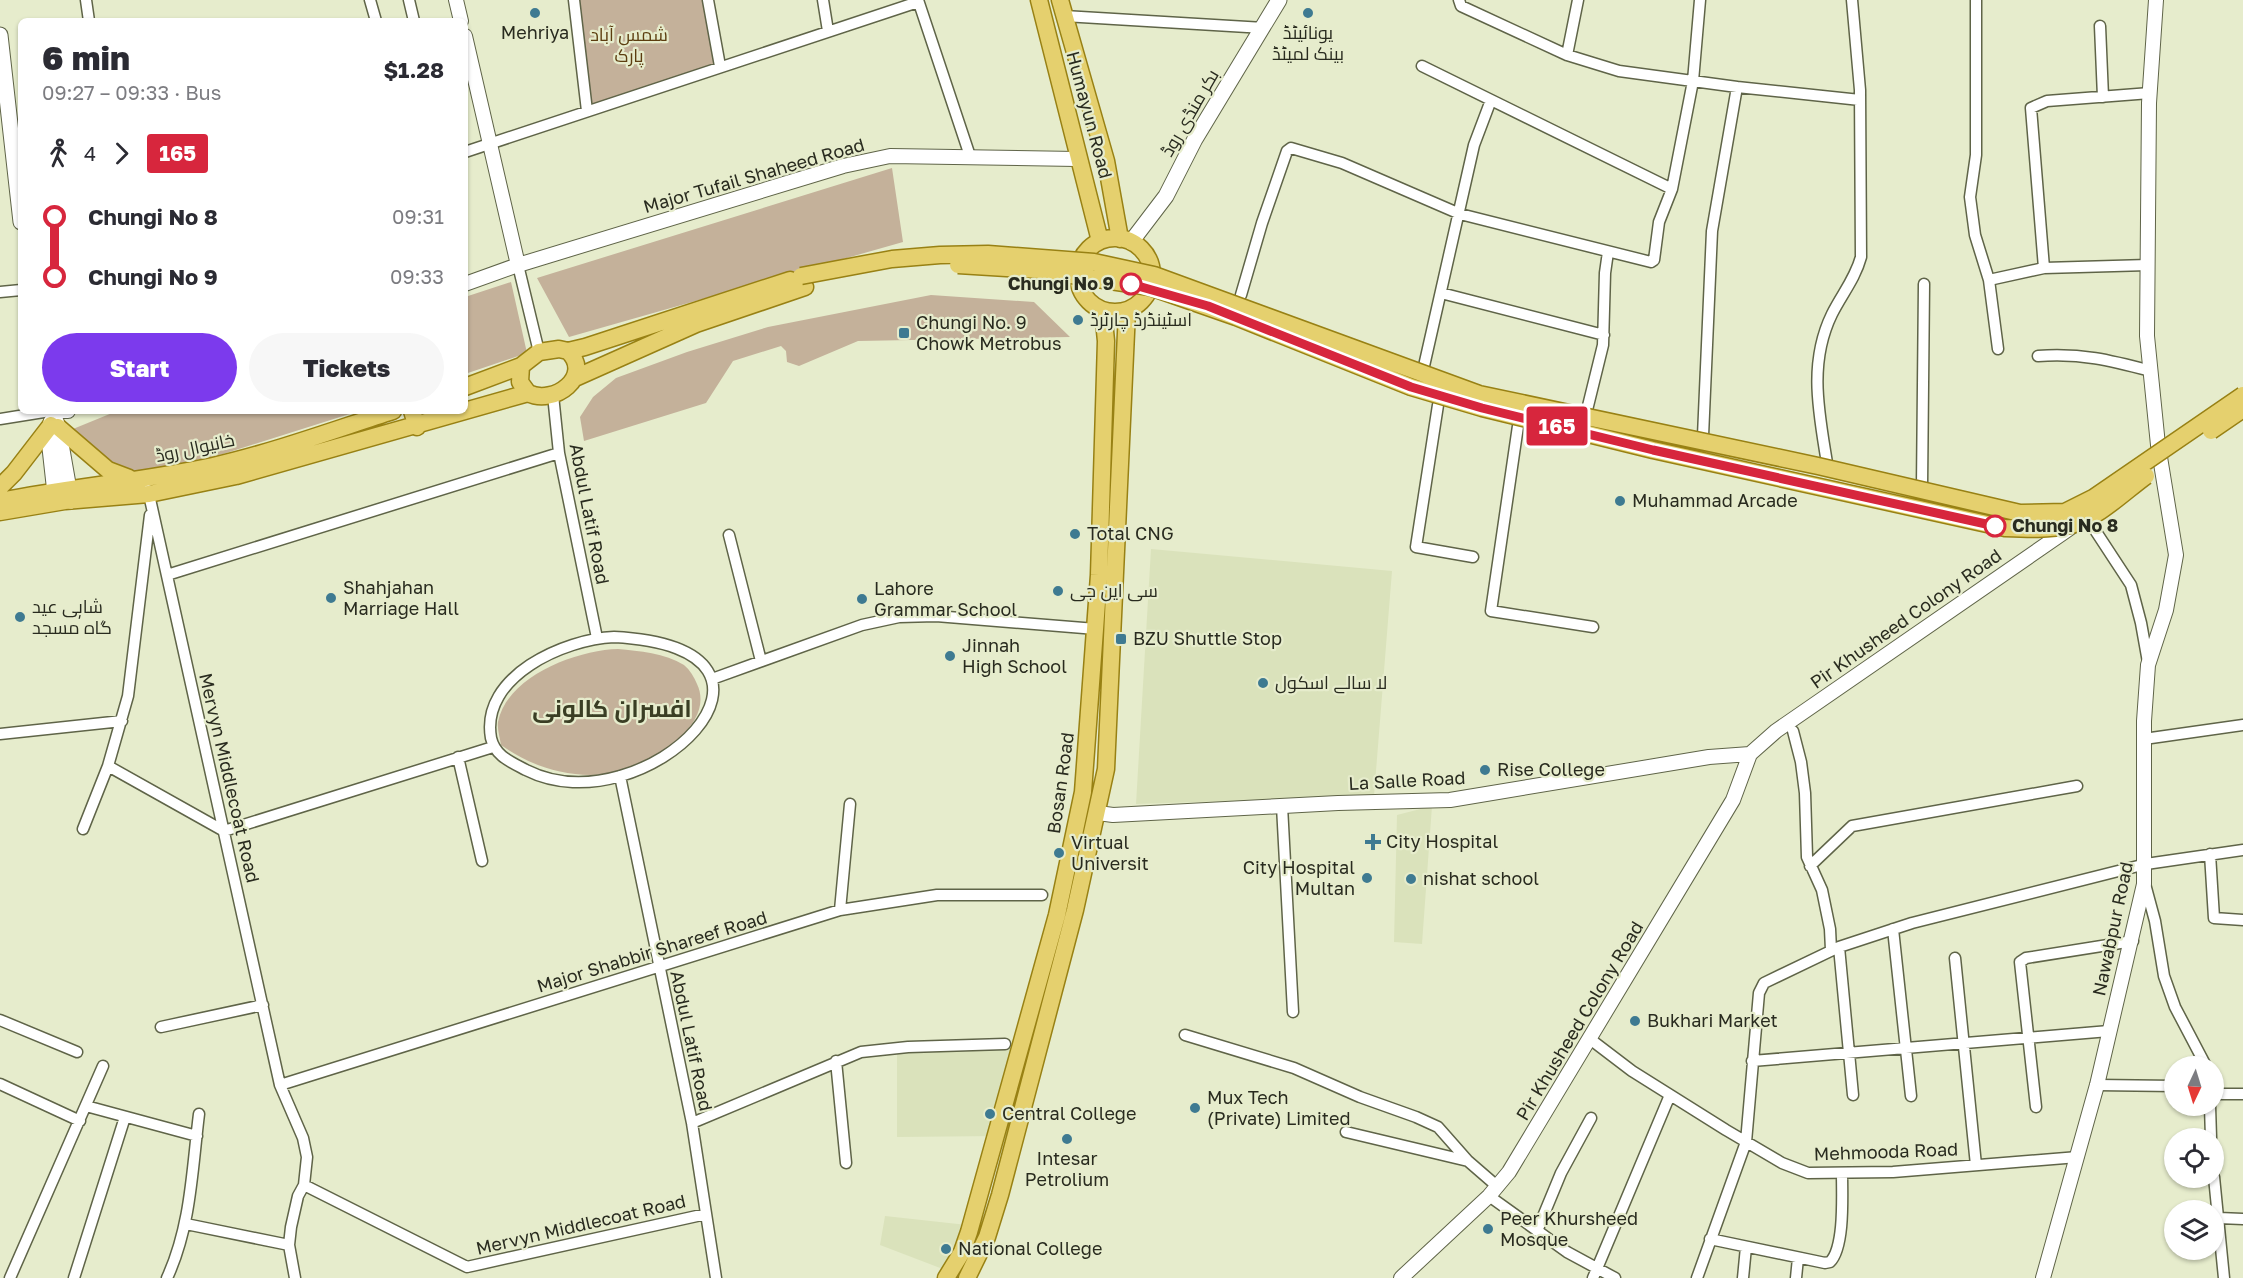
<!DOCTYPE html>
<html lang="en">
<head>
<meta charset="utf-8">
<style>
  :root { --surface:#fff; --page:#f7f7f7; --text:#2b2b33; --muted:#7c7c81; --accent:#7c3aed }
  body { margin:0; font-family:"Golos Text",Cairo,sans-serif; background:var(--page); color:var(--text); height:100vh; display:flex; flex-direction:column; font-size:22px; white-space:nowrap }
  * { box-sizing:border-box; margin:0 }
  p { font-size:20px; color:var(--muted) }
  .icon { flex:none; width:33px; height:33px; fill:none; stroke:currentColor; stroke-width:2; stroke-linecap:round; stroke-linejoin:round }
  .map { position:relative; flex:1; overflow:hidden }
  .drawer { position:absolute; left:18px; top:18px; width:450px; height:396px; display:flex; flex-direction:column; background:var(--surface); border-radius:9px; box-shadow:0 2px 4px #0004 }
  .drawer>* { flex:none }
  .badge { padding:0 12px; border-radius:4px; font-size:21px; line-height:39px }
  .needle { width:39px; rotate:184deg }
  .buttons { position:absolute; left:2164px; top:1056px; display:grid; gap:12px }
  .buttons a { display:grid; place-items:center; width:60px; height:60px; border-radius:50%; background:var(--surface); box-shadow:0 2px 4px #0004; font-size:30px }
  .map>.badge { position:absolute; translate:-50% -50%; box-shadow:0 0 0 3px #fff }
  .legs { display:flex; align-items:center; gap:9px; height:66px; padding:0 24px; font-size:20px }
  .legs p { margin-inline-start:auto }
  .overview { display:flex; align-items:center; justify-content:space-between; height:102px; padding:0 24px }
  h1 { font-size:33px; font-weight:800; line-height:45px }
  .button { display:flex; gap:12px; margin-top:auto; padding:12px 24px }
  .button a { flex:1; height:69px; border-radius:36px; background:var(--accent); color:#fff; font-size:24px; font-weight:800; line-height:69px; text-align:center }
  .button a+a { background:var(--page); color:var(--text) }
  ul { padding:0 24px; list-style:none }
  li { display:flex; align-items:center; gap:21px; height:60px; font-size:22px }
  li i { display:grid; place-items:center; width:9px; height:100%; margin:0 8px; background:currentColor }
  li i::after { content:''; width:15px; height:15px; margin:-8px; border:4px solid; border-radius:50%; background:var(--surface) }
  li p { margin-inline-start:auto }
  li:first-child i { background:linear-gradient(#0000 50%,currentColor 0) }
  li:last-child i { background:linear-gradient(currentColor 50%,#0000 0) }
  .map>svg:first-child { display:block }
</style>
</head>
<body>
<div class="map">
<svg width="2243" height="1278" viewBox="0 0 2243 1278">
  <rect width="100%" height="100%" fill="#e6eccc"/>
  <path fill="#dae2bb" d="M 1151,549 L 1392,571 L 1374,796 L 1136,804 Z
    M 1432,806 L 1422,944 L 1394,942 L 1397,815 Z
    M 1017,1047 L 998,1136 L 897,1137 L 897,1049 Z
    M 885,1216 L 967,1225 L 948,1271 L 880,1245 Z"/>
  <path fill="#c4b19a" d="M 577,0 L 704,0 L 717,65 L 589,108 Z
    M 892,168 L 903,242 L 569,337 L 537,278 Z
    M 511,282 L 527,353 L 465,374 L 465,297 Z
    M 931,295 L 1034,302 L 1070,337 L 858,341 L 799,366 L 787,362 L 786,351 L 781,346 L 733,361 L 706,403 L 584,441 L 580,417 L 593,397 L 616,378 L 687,352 L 768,327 Z
    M 117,411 L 359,411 L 223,454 L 120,477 L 73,429 Z
    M 618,649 C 639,651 665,653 684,665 C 690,670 694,677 697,684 C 717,726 647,766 613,773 C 574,780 533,768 501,745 C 500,738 497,729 498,722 C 507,676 577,650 618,649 Z"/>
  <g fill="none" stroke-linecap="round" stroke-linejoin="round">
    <g stroke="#5f6448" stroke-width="13">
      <path id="minor" d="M 86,0 L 89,21
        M 370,0 L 376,21
        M 409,0 L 414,21
        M 574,0 L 587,111
        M 708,0 L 720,66
        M 823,0 L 828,31
        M 918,0 L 970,156
        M 1459,0 L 1461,6 L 1567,55 L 1619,71 L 1737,87 L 1860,100
        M 1976,0 L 1976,155 L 1970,197 L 1975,235 L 1989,280 L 1998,349
        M 1064,16 L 1264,28
        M 2100,26 L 2103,97
        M 1567,55 L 1578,0
        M 1422,66 L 1672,189
        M 465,152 L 918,2
        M 518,265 L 539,352
        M 2044,268 L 2031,108 L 2047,101 L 2150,93
        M 1989,280 L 2044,268 L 2148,265
        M 0,292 L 21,290
        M 1441,293 L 1604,335
        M 1241,295 L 1262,223 L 1287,151 L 1291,148 L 1342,163 L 1460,214 L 1651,262 L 1654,260 L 1659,222 L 1672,189 L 1693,81 L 1700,0
        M 2038,356 C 2082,353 2109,360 2151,371
        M 1424,366 L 1474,145 L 1491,100
        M 553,395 L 559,453 L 597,638
        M 1438,405 L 1416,547 L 1473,557
        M 1587,410 L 1603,345 L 1605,273 L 1608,252
        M 0,419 L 50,411
        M 1518,426 L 1491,611 L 1593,627
        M 1703,436 L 1712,231 L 1737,87
        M 1827,463 C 1819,413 1808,363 1832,314 C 1842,294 1855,279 1861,257 L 1860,90 L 1852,0
        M 1922,486 L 1924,284
        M 148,490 L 280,1085 L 303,1138 L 307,1157 L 304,1185 L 298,1196 L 291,1227 L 289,1245 L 295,1278
        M 2091,524 L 2131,585 L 2141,623 L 2148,662
        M 729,535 L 761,661
        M 167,575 L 559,453
        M 614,637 C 829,648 645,830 526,770 C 511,762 495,756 491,738 C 480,676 565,639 614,637 Z
        M 712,679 L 862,625 L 899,617 L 936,616 L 1096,629
        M 1793,731 L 1801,762 L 1805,793 L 1807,857 L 1822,890 L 1830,929 L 1831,950
        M 0,734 L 122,721
        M 2144,739 L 2243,725
        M 458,757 L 482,861
        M 108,766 L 224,831 L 493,747
        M 620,776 L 692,1123 L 716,1278
        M 1282,806 L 1293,1012
        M 83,829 L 108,766 L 128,696 L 150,515
        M 2210,854 L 2214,918 L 2243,920
        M 1810,866 L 1852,826 L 2077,786
        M 2145,884 L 2155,921 L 2164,976 L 2175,1007 L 2206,1066
        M 840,910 L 850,804
        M 1893,929 L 1911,1096
        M 1839,947 L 1853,1095
        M 1955,958 L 1976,1165
        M 0,1020 L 77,1052
        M 161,1027 L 263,1005
        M 1185,1035 L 1294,1068 L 1360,1097 L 1416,1117 L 1438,1127 L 1468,1161
        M 1590,1039 L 1632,1071 L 1726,1130 L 1782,1163 L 1808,1173 L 1893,1172 L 2078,1157
        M 836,1061 L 846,1163
        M 1752,1061 L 2109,1031
        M 0,1084 L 80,1121
        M 280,1085 L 840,910 L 937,895 L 1042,895
        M 2097,1085 L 2175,1086
        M 2214,1094 L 2243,1094
        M 86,1106 L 197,1136
        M 2210,1106 L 2211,1138
        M 2036,1107 L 2020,962 L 2026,958 L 2133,941
        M 692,1123 L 861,1052 L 908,1047 L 1005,1044
        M 1346,1132 L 1468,1161 L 1498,1187
        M 2214,1177 L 2224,1278
        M 304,1185 L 467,1267 L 706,1214
        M 1489,1196 L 1567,1252 L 1615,1278
        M 2219,1218 L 2243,1219
        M 186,1224 L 289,1245
        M 1537,1231 L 1561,1173 L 1591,1118
        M 1710,1239 L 1825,1263 L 1830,1262 C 1845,1247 1842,1194 1842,1173
        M 10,1278 L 103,1066
        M 74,1278 L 125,1117
        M 167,1278 C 191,1226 192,1170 199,1114
        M 1593,1278 L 1670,1095
        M 1697,1278 L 1746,1142 L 1759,993 L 1764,983 L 1839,947 L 1912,923 L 2146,864 L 2243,850
        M 1743,1278 L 1746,1247
        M 1796,1278 L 1798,1258"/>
    </g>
    <g stroke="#5f6448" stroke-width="16">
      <path id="tertiary" d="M 456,0 L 461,21
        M 465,36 L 518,265 L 465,284
        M 518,265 L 843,166 L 890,156 L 1077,159
        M 57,411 L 68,411
        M 1098,813 L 1113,815 L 1338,803 L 1450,800 L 1709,757 L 1750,754
        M 1401,1278 L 1489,1196 L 1509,1172 L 1733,800 L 1750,754 L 1776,731 L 2073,526
        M 2043,1278 L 2097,1085 L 2144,884 L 2144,721 L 2148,665 L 2166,610 L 2176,555 L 2158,445 L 2147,336 L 2149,103 L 2156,0"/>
    </g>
    <g stroke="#5f6448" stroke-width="17">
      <path id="secondary" d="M 0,35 L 21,222
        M 1131,242 L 1166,196 L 1195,139 L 1279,0
        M 52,411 L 58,427 L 71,501
        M 51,422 L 49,439 L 56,502"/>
    </g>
    <g stroke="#988114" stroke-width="19">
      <path id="primary" d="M 1039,0 L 1100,241
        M 1060,0 L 1106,161 L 1120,239
        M1078 275a37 37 0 1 1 74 0a37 37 0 1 1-74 0Z
        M 559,349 L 568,351 C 594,376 554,406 528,393 L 520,382 L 521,366 L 539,352 Z
        M 568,351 L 585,347 L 790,280
        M 575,378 L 696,324 L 805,287
        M 465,387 L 521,366
        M 412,411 L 417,427
        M 58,427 L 108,470 L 129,478
        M 0,487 L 14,473 L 51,425
        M 0,501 C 71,487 143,481 213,466 C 274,452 334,430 393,411
        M 0,512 L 65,501 L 149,494 L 236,476 L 528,393
        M 946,1278 L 962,1252 L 969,1232 L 1057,915 L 1083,792 L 1099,575 L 1106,341 L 1103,311
        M 967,1278 L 987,1237 L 1000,1195 L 1075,910 L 1106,769 L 1127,311"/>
    </g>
    <use href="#minor" stroke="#fff" stroke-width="10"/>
    <use href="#tertiary" stroke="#fff" stroke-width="14"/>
    <use href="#secondary" stroke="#fff" stroke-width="15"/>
    <use href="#primary" stroke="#e5d06e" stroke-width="16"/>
    <g stroke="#988114" stroke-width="19" stroke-linecap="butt">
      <path id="primary-bridge" d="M 958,265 L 1039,270 L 1150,287 L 1236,317 L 1411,387 L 1482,408 L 1653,450 L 2005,528 C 2027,529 2049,530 2071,525 C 2098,518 2124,492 2146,476
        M 801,276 L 892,259 L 940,255 L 988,254 L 1094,262 L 1154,275 L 1479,394 L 1818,466 L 2020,513 L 2065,512 L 2093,498 L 2243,395
        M 2211,431 L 2243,409"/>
    </g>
    <use href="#primary-bridge" stroke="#e5d06e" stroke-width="16"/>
  </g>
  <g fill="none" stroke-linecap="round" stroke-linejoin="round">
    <g stroke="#fff" stroke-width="14">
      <path id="line-1" d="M 1131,284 L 1208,306 L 1411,387 L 1482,408 L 1653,450 L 1995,526"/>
    </g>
    <use href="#line-1" stroke="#d7263d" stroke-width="9"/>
  </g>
  <g fill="#3e7a91" stroke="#e6eccc" stroke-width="2">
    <circle cx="535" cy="13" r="6"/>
    <circle cx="1308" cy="13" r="6"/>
    <circle cx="1078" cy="320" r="6"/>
    <rect x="898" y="327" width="12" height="12" rx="3"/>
    <circle cx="1620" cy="501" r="6"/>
    <circle cx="1075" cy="534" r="6"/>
    <circle cx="1058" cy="591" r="6"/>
    <circle cx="331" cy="598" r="6"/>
    <circle cx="862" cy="599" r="6"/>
    <circle cx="20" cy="617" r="6"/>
    <rect x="1115" y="633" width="12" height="12" rx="3"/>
    <circle cx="950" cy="656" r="6"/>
    <circle cx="1263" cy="683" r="6"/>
    <circle cx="1485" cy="770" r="6"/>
    <path d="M1370 833h6v6h6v6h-6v6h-6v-6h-6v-6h6z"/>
    <circle cx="1059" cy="853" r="6"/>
    <circle cx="1367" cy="878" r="6"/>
    <circle cx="1411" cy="879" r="6"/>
    <circle cx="1635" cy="1021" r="6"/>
    <circle cx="1195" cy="1108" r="6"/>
    <circle cx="990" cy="1114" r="6"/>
    <circle cx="1067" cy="1139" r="6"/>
    <circle cx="1488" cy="1229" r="6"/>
    <circle cx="946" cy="1249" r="6"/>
  </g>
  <g fill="#fff" stroke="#d7263d" stroke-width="3">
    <circle cx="1131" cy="284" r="10"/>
    <circle cx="1995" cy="526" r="10"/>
  </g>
  <g text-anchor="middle" stroke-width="4.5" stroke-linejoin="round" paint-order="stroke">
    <g font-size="18" fill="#292b1f" stroke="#e6eccc" text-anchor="start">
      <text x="535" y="39" text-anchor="middle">Mehriya</text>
      <text x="1308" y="39" text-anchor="middle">یونائیٹڈ<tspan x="1308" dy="21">بینک لمیٹڈ</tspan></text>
      <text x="1090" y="326">اسٹینڈرڈ چارٹرڈ</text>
      <text x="916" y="329">Chungi No. 9<tspan x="916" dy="21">Chowk Metrobus</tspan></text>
      <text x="1632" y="507">Muhammad Arcade</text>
      <text x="1087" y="540">Total CNG</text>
      <text x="343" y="594">Shahjahan<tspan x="343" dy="21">Marriage Hall</tspan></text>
      <text x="874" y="595">Lahore<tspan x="874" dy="21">Grammar School</tspan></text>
      <text x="1070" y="597">سی این جی</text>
      <text x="32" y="613">شاہی عید<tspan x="32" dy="21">گاہ مسجد</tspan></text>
      <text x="1133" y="645">BZU Shuttle Stop</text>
      <text x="962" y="652">Jinnah<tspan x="962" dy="21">High School</tspan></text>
      <text x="1275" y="689">لا سالے اسکول</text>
      <text x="1497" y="776">Rise College</text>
      <text x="1386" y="848">City Hospital</text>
      <text x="1071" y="849">Virtual<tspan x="1071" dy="21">Universit</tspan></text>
      <text x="1355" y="874" text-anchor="end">City Hospital<tspan x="1355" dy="21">Multan</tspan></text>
      <text x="1423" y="885">nishat school</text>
      <text x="1647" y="1027">Bukhari Market</text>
      <text x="1207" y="1104">Mux Tech<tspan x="1207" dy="21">(Private) Limited</tspan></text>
      <text x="1002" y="1120">Central College</text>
      <text x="1067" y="1165" text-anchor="middle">Intesar<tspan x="1067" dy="21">Petrolium</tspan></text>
      <text x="1500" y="1225">Peer Khursheed<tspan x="1500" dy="21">Mosque</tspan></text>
      <text x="958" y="1255">National College</text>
    </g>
    <g font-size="18" fill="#5c3d0f" stroke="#e6eccc">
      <text x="629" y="41">شمس آباد<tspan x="629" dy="21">پارک</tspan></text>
    </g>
    <g font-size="18" fill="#292b1f" stroke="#e6eccc">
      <text transform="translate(1190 113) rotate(-60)" y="6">بکر منڈی روڈ</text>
      <text transform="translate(1089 115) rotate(75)" y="6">Humayun Road</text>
      <text transform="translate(754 176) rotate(-16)" y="6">Major Tufail Shaheed Road</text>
      <text transform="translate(195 448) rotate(-12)" y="6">خانیوال روڈ</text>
      <text transform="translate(589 514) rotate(79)" y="6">Abdul Latif Road</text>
      <text transform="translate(1906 619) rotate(-35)" y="6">Pir Khusheed Colony Road</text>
      <text transform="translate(229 778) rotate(77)" y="6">Mervyn Middlecoat Road</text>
      <text transform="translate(1407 781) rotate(-3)" y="6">La Salle Road</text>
      <text transform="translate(1061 783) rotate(-82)" y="6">Bosan Road</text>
      <text transform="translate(2113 929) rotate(-78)" y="6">Nawabpur Road</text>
      <text transform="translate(652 952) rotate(-17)" y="6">Major Shabbir Shareef Road</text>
      <text transform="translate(1580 1021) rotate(-59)" y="6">Pir Khusheed Colony Road</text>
      <text transform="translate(691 1041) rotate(78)" y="6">Abdul Latif Road</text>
      <text transform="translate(1886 1152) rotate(-2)" y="6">Mehmooda Road</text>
      <text transform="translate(581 1225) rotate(-13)" y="6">Mervyn Middlecoat Road</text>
    </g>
    <g font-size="18" font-weight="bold" fill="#292b1f" stroke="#e6eccc" text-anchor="end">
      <text x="1114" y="290">Chungi No 9</text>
      <text x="2012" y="532" text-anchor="start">Chungi No 8</text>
    </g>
    <g font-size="24" font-weight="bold" fill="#3a3e24" stroke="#e6eccc">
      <text x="612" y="717">افسران کالونی</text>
    </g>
  </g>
</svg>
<div class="buttons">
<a><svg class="needle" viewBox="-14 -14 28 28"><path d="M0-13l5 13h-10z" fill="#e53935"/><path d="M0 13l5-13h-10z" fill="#7c7c81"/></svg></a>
<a><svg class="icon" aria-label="locate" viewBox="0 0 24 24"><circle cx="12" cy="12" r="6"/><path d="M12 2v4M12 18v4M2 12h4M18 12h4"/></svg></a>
<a><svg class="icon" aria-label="layers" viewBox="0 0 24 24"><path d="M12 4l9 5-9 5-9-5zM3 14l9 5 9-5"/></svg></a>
</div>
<b class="badge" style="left:1557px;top:426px;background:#d7263d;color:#fff">165</b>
<section class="drawer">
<div class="overview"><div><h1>6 min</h1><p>09:27 – 09:33 · Bus</p></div><b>$1.28</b></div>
<div class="legs"><svg class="icon" aria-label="walk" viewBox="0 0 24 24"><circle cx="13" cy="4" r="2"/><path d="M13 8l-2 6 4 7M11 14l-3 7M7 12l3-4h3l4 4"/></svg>4<svg class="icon" aria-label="forward" viewBox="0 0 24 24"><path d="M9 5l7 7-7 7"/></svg><b class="badge" style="background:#d7263d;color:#fff">165</b></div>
<ul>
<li><i style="color:#d7263d"></i><b>Chungi No 8</b><p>09:31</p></li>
<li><i style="color:#d7263d"></i><b>Chungi No 9</b><p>09:33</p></li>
</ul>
<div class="button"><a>Start</a><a>Tickets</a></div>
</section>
</div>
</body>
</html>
